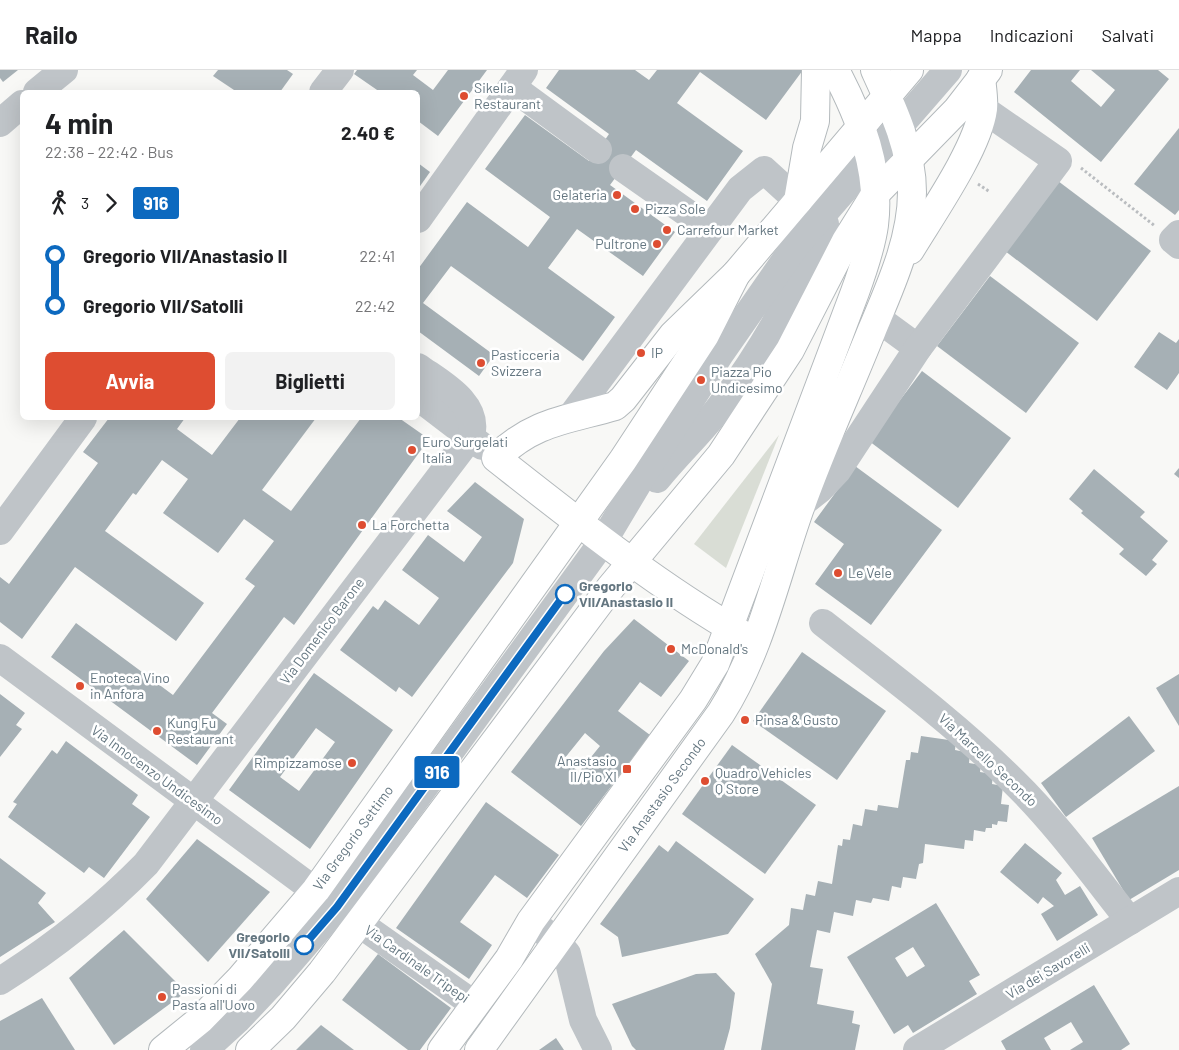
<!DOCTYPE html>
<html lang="it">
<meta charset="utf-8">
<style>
:root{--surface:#fff;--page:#f2f2f2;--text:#202124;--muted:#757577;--line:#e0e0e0;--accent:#de4d31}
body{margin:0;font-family:Barlow,sans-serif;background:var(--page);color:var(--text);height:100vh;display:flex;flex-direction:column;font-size:19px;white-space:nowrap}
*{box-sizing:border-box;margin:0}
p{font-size:16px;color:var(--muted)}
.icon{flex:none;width:28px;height:28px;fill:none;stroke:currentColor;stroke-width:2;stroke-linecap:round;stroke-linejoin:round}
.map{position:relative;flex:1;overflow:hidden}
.side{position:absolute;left:20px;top:20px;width:400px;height:330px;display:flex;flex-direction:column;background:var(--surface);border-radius:8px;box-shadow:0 5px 20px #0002}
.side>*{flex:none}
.badge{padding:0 10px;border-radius:4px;font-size:18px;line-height:32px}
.map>.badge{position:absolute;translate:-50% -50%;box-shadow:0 0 0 2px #fff}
.legs{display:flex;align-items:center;gap:8px;height:55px;padding:0 25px;font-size:16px}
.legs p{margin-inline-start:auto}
.summary{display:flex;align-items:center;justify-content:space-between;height:85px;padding:0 25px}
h1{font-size:28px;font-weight:700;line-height:38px}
.primary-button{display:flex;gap:10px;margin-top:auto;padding:10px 25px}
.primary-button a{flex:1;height:58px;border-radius:8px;background:var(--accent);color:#fff;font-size:20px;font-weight:700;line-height:58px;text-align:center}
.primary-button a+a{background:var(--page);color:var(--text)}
ul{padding:0 25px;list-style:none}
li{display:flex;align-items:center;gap:18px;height:50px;font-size:19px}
li i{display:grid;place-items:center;width:8px;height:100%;margin:0 6px;background:currentColor}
li i::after{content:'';width:12px;height:12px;margin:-6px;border:4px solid;border-radius:50%;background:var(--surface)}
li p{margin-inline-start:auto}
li:first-child i{background:linear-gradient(#0000 50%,currentColor 0)}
li:last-child i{background:linear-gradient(currentColor 50%,#0000 0)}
header{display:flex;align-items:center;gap:30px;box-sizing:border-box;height:70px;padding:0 25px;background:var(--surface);border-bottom:1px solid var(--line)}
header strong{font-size:24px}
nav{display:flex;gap:28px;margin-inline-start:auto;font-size:18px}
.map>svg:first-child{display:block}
</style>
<header>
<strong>Railo</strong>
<nav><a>Mappa</a><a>Indicazioni</a><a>Salvati</a></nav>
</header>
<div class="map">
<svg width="1179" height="980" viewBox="0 0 1179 980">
<rect width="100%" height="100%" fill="#f8f8f6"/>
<path fill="#d9ddd5" d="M779,365L726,498L694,474Z"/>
<g fill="#a6b0b5" fill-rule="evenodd">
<path d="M0,0H18L3,12L0,8Z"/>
<path d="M218,0H287L293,4L280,22H237L213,6Z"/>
<path d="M357,0H417L413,5L433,20L448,0H487L438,66L418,51V22H380L354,4Z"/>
<path d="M559,0H635L649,10L657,0H803L766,50L700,2L677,33L743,81L707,131L636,80L610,115L675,162L643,206L577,159L548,198L615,247L583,291L451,196L423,233L494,285L479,306L418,261V199L467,132L528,177L550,147L485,99L525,45L589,91L598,80L609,64L546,18Z"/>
<path d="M1031,0H1080L1071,11L1101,37L1115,20L1091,0H1158L1169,9L1101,92L1014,22Z"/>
<path d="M1179,58V140L1175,145L1134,114Z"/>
<path d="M418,93L430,102L418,119Z"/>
<path d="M1058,111L1151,181L1097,251L1005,181Z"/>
<path d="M990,206L1079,273L1026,343L937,276Z"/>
<path d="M1159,262L1176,273L1179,269V303L1167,320L1134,297Z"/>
<path d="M922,301L1011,368L958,438L869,371Z"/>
<path d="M109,348H185L177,359L212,385L240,348H316L262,420L291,441L361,348H399L429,369L294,555L284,547L212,643L227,654L197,695L51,587L76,553L173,625L255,516L245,509L274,471L244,449L218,483L163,443L188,409L162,390L136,425L133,423L105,461L204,533L176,571L75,497L22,569L0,552V507L9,514L98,393L83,382Z"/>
<path d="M855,396L942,460L871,555L815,514L844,474L814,452Z"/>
<path d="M1179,398V408L1174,404Z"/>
<path d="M1094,399L1145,442L1140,447L1168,471L1152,490L1157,494L1146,506L1119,484L1124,479L1081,443L1083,441L1069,429Z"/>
<path d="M475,412L524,449L513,493L412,627L399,617L396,622L340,580L373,536L378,540L385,530L419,555L439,528L402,500L428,465L464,492L482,467L447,441Z"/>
<path d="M634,549L689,591L661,627L640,612L618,641L650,665L581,756L511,702L604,581ZM585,663L600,676L579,702L564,689Z"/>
<path d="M802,582L886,641L837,710L753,651Z"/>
<path d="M314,603L393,660L310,779L229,720ZM316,658L335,672L299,721L280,707Z"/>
<path d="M1179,604V656L1156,618Z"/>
<path d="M0,624L25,643L16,655L22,659L0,687Z"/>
<path d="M1129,646L1155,681L1066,747L1041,713Z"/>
<path d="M921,666L956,671L955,680L970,683L969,693L981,695L980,702L993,704L992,714L1003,716L1001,734L1009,735L1007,752L998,751L997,755L992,754V758H986L985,762L974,760L973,771L965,770L964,779L925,774L923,793L919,794L916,809L903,807L901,818L892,816L889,831L873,828L871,833L856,830L853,846L834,842L830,863L817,860L810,897L823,899L817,934L854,941L852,953L860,955L855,980H761L772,914L755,884L789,855L791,838L803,840L806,824L815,826L818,811L832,814L838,775L842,776L843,769L850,770L853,754L862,756L865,739L877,741L878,735L898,738L906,690H910L911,682L918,683Z"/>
<path d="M66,671L138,725L132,734L150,747L104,808L89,797L84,803L8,747L17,734L13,732L52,680L57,684Z"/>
<path d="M732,675L816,735L765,804L682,744Z"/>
<path d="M1179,716V800L1129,830L1092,768Z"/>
<path d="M486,732L559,785L527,828L495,805L460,852L492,875L469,909L396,858Z"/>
<path d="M197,769L270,822L208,892L146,829Z"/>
<path d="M676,771L754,829L728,864L622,887L618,867L600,854L659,775L668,782Z"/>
<path d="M1025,773L1062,803L1056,810L1065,825L1080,816L1098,845L1057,871L1041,844L1054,836L1043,827L1038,834L1000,802Z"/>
<path d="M0,788L46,823L38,833L55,852L0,887Z"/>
<path d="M936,833L980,905L969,911L977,924L913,963L908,955L894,964L847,887ZM913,877L925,896L907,907L895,888Z"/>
<path d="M124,860L186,922L114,975L69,908Z"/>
<path d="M378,884L451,938L420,980H408L342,930Z"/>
<path d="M716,903L735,923L730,958L724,980H636L632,976L612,934L696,904Z"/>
<path d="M1094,915L1130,974L1121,980H1070L1083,972L1071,952L1044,968L1051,980H1006L1001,971Z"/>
<path d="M42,928L75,980H0V951Z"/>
<path d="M321,955L354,980H296Z"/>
<path d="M556,968L564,980H539Z"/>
</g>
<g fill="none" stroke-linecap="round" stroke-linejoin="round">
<defs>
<g id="major">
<path d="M798,131L807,78L815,51L816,0"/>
<path d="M910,180C931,145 978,78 983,39C984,29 982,18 981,8"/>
<path d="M743,565C656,515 575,450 496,388C534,351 567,350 615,336L623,329L673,265L736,204L909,0"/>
<path d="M163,980L200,950L240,909L316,820L623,390L705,265L736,204"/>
<path d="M250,980L283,948L322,902L611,517L721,385L790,280L846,171L876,123L957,40L988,0"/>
<path d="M442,980L509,889L531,851L693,630L715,594L855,222C863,200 871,177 874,155C881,100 860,47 835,0"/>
<path d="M479,980L721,643C761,580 776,504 801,435C822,376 849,318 872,260C890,217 912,170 912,122C912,79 893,39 875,0"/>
</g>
</defs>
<use href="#major" stroke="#b3b9bc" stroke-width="30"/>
<g stroke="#babdc0" stroke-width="3" stroke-dasharray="2.5 2.5" stroke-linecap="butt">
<path d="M1081,98L1155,156"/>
<path d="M978,114L990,122"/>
</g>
<g stroke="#bfc4c8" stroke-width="28">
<path d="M512,17L598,80"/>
<path d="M37,22L64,0"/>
<path d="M323,22L340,0"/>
<path d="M0,53L22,34"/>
<path d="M623,98L710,159"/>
<path d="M418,149L524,0"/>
<path d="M1179,164L1173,170L1179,175"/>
<path d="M877,248L918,278"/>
<path d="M418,327L482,376"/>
<path d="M570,348L740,119L764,100L798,131"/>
<path d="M657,409C677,384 701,362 720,337C763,280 797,219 825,154"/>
<path d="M801,434L820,419L837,401L918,278L1058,91L983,39"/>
<path d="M0,461L83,348"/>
<path d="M823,553C888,604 955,653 1013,711C1056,753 1092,803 1130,851"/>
<path d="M0,588L360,854L475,935"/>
<path d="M531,851L557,872L567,884L583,950L598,980"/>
<path d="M0,911C54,877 101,840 146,794L471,366C480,333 440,313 418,297"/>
<path d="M204,980L237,950L269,916L337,837L604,470L644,403L720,284L796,175L948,0"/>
<path d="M917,980L1179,821"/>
</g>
<use href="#major" stroke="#fff" stroke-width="28"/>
</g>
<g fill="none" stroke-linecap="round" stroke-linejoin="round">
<defs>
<path id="line-1" d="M304,875L337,837L565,524"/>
</defs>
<use href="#line-1" stroke="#fff" stroke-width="11"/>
<use href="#line-1" stroke="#0c69bf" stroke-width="8"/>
</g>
<g fill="#de4d31" stroke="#fff" stroke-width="2">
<circle cx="464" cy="26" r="5"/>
<circle cx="617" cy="125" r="5"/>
<circle cx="635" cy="139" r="5"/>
<circle cx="667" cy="160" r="5"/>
<circle cx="657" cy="174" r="5"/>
<circle cx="641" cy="283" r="5"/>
<circle cx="481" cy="293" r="5"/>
<circle cx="701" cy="310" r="5"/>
<circle cx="412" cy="380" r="5"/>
<circle cx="362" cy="455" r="5"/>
<circle cx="838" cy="503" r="5"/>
<circle cx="671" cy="579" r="5"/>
<circle cx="80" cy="616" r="5"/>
<circle cx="745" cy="650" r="5"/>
<circle cx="157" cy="661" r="5"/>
<circle cx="352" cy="693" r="5"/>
<rect x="622" y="694" width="10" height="10" rx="2.5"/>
<circle cx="705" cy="711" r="5"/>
<circle cx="162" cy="927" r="5"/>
</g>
<g fill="#fff" stroke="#0c69bf" stroke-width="2.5">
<circle cx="565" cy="524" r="9"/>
<circle cx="304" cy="875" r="9"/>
</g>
<g text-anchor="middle" stroke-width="5" stroke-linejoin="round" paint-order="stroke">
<g font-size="14" fill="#647680" stroke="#fff" text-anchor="start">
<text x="474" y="23">Sikelia<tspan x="474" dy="16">Restaurant</tspan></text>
<text x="607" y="130" text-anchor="end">Gelateria</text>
<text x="645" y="144">Pizza Sole</text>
<text x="677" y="165">Carrefour Market</text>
<text x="647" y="179" text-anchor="end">Pultrone</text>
<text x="651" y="288">IP</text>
<text x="491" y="290">Pasticceria<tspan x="491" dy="16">Svizzera</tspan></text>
<text x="711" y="307">Piazza Pio<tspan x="711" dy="16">Undicesimo</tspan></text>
<text x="422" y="377">Euro Surgelati<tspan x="422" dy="16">Italia</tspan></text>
<text x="372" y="460">La Forchetta</text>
<text x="848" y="508">Le Vele</text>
<text x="681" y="584">McDonald's</text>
<text x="90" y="613">Enoteca Vino<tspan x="90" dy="16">in Anfora</tspan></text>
<text x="755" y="655">Pinsa &amp; Gusto</text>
<text x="167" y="658">Kung Fu<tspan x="167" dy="16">Restaurant</tspan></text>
<text x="617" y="696" text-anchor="end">Anastasio<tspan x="617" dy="16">II/Pio XI</tspan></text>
<text x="342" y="698" text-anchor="end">Rimpizzamose</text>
<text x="715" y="708">Quadro Vehicles<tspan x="715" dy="16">Q Store</tspan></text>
<text x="172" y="924">Passioni di<tspan x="172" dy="16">Pasta all'Uovo</tspan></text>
</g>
<g font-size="14" font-weight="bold" fill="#647680" stroke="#fff" text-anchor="start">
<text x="579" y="521">Gregorio<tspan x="579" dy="16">VII/Anastasio II</tspan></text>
<text x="290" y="872" text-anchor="end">Gregorio<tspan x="290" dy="16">VII/Satolli</tspan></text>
</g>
<g font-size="14" fill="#647680" stroke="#fff">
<text transform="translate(322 561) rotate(-53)" y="5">Via Domenico Barone</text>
<text transform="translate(988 690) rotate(43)" y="5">Via Marcello Secondo</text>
<text transform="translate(157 705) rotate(36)" y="5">Via Innocenzo Undicesimo</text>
<text transform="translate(662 725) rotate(-54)" y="5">Via Anastasio Secondo</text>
<text transform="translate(353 768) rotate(-54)" y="5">Via Gregorio Settimo</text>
<text transform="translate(417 894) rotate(35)" y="5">Via Cardinale Tripepi</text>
<text transform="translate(1048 901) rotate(-31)" y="5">Via dei Savorelli</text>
</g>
</g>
</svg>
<b class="badge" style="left:437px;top:702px;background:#0c69bf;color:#fff">916</b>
<section class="side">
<div class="summary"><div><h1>4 min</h1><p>22:38 – 22:42 · Bus</p></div><b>2.40 €</b></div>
<div class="legs"><svg class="icon" aria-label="walk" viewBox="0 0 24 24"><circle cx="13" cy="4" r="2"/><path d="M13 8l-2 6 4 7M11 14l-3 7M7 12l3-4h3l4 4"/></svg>3<svg class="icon" aria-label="forward" viewBox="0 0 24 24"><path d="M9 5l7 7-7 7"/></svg><b class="badge" style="background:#0c69bf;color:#fff">916</b></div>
<ul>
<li><i style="color:#0c69bf"></i><b>Gregorio VII/Anastasio II</b><p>22:41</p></li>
<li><i style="color:#0c69bf"></i><b>Gregorio VII/Satolli</b><p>22:42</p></li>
</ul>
<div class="primary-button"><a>Avvia</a><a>Biglietti</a></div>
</section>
</div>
